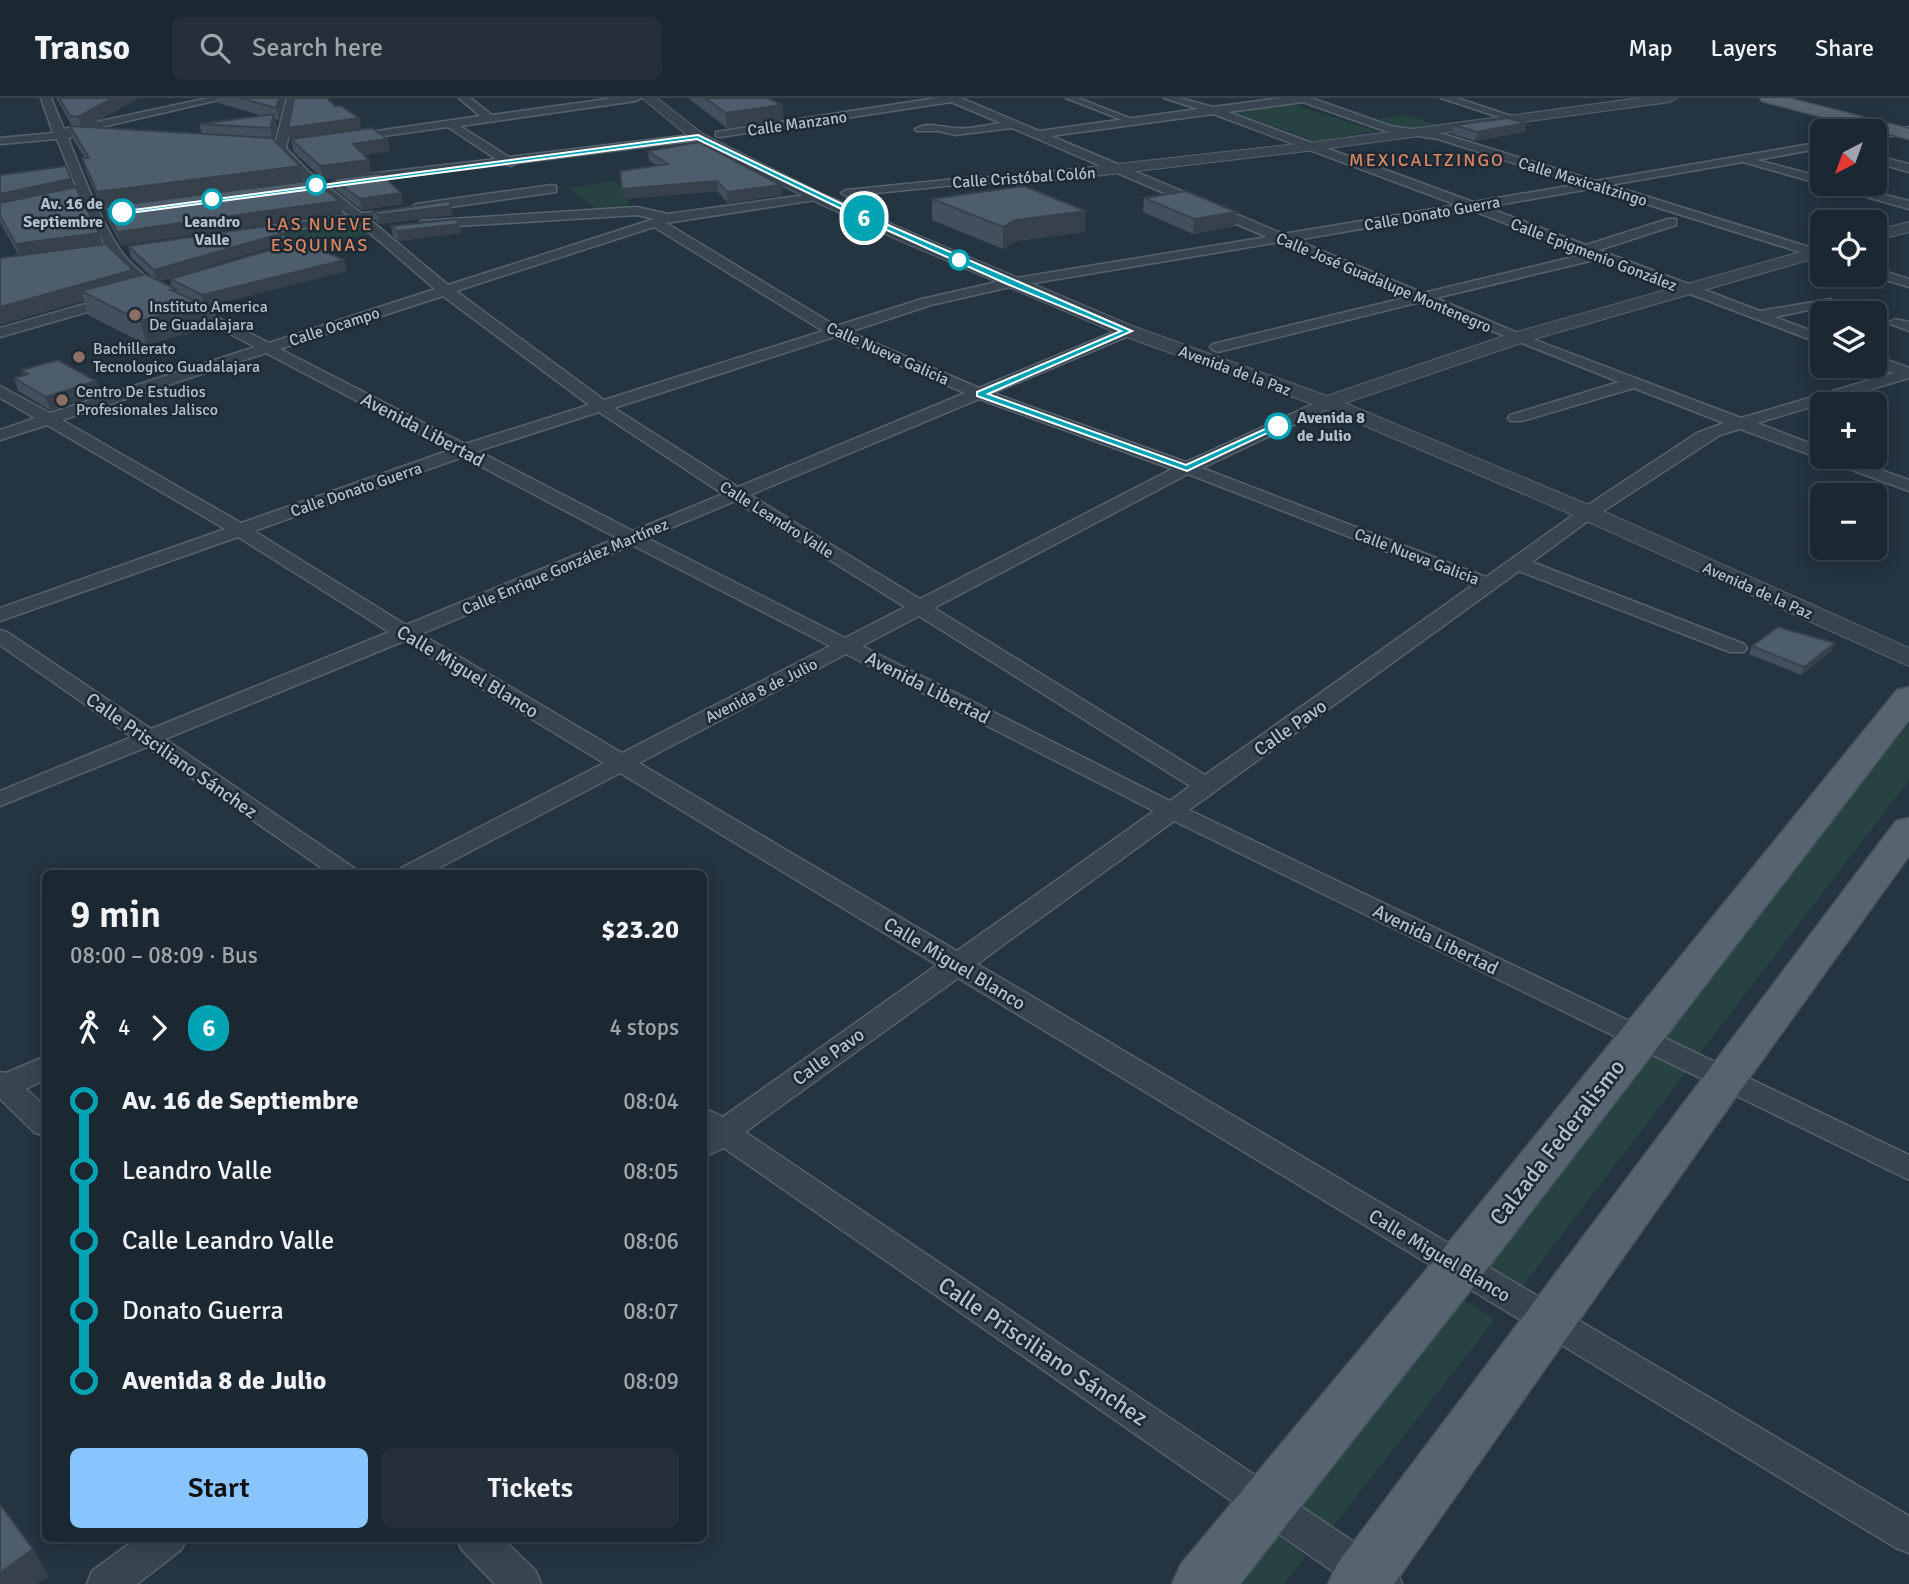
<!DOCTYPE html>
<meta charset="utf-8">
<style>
:root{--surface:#1b2731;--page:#242f39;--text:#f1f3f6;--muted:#a0a5ab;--line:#39444d;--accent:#88c4fd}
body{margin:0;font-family:Signika,sans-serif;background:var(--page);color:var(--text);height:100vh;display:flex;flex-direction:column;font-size:26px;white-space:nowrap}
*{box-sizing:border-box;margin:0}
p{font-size:23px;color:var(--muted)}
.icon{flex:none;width:38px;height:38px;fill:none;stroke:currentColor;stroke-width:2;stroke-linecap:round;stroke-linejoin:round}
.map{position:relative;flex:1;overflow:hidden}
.side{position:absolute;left:42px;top:772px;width:665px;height:672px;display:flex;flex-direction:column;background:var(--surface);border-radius:10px;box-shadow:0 4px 18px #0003,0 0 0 2px var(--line)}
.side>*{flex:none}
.badge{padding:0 14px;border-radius:23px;font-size:24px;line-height:46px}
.needle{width:46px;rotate:221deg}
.tools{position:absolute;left:1810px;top:21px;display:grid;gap:14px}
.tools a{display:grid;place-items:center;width:77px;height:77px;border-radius:10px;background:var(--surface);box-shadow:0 4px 18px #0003,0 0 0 2px var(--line);font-size:35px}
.map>.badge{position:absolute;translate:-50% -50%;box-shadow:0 0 0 4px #fff}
.legs{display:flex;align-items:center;gap:10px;height:77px;padding:0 28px;font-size:23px}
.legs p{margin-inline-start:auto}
.summary{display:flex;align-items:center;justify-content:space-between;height:119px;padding:0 28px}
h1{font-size:38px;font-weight:600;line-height:52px}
.cta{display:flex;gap:14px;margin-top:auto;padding:14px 28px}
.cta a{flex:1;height:80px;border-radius:10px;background:var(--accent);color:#111;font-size:28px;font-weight:600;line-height:80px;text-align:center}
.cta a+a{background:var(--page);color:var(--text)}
ul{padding:0 28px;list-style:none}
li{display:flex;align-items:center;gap:24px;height:70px;font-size:26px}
li i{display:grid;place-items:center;width:10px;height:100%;margin:0 9px;background:currentColor}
li i::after{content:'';width:18px;height:18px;margin:-9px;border:5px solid;border-radius:50%;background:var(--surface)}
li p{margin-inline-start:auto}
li:first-child i{background:linear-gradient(#0000 50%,currentColor 0)}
li:last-child i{background:linear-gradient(currentColor 50%,#0000 0)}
header{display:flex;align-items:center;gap:42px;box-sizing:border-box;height:98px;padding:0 35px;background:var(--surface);border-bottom:2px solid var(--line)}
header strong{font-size:33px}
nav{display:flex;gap:38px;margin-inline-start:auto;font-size:24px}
.search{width:490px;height:63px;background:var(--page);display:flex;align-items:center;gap:18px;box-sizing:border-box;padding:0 24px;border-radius:10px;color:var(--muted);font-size:26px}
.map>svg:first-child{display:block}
</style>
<header>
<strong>Transo</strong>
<div class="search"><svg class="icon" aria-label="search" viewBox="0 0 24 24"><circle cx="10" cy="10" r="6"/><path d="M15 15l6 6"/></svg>Search here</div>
<nav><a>Map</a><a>Layers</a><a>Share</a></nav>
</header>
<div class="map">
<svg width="1909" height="1486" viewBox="0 0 1909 1486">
<rect width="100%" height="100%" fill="#243441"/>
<g fill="#264241">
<path d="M1288,5L1377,33L1316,43L1231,13Z"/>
<path d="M1407,17L1437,27L1408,32L1378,21Z"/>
<path d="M614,83L627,93L628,113L601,114L567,90Z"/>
<path d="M355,122L371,136L302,150L275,133Z"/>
<path d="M1909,626V682L1698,958L1657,938Z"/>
<path d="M1646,954L1687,973L1515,1198L1471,1172Z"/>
<path d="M1453,1196L1495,1221L1331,1431L1287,1400Z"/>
<path d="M1263,1427L1306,1458L1284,1486H1216Z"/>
</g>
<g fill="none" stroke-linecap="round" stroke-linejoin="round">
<defs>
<g id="pedestrian">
<path d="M1066,0H1078L1137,23L1130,25Z"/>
<path d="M976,79H1019L1024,82L1019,85H976L846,98L841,95L846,92Z"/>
</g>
<g id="minor">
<path d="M41,0H51L64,31L208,0H227L80,34V38L68,40C83,77 98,118 120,152C147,192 226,222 269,245L435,191L356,123L238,139V133L243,132L348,117L300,78L274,50L287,0H297L286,50L308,73L361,115L374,114V120L369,121L448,187L654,121L637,117L426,130L420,126L421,123L637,109L668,116L819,95L821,98L815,102L666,125L836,228L922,201L1010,181L1267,139L1012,30L955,37L938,33H916L915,31C927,23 940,29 954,30C969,32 986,27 1001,25L951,4L720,39L716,38V34L936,0H961L1039,33L1198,11L1164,0H1180L1213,9L1281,0H1311L1391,28L1443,36L1596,83L1822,44V50L1757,62L1822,79V86H1844L1909,103V111L1743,64L1610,87L1822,153V161L1595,90L1486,109L1586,147L1668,121H1676V127L1599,152L1760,213L1831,201V207L1775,219L1822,237V246L1598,161L1436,200L1522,237L1741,320L1894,275L1874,267V257L1909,270V280L1757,325L1822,350V359H1845L1909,382V393L1740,331L1720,337L1588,423L1532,464L1744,546L1747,550L1744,554H1730L1519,473L1189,712L1909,1057V1082L1174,723L977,866L1909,1418V1455L1896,1450L958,880L745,1034L1397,1473L1402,1486H1351L724,1050L704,1059V1010L723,1019L937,867L620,675L429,775H398L401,770L604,665L404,543L165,641L354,770L357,775H329L147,649L0,708V693L132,639L0,547V532L7,534L151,631L389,534L238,439L0,523V510L225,431L47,327L0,342V332L35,320L0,300V288L50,315L255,249L147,193L110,158L75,86L57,41L0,46V40L53,35ZM1303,4L1385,33L1438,41L1580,86L1473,104L1228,14ZM1213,16L1457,107L1283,136L1051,38ZM1471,112L1585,156L1423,195L1296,142ZM654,129L823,233L604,302L456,193ZM1280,144L1408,199L1213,246L1210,249L1213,252L1218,254L1420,204L1619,284L1510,317L1508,320L1510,323H1522L1634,290L1724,325L1697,335L1576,415L1486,479L1202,370L1334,308L1336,305L1334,302H1322L1186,364L993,295L1133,236L1135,233L1133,230H1123L979,290L849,234L931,207L1010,189ZM443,198L589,307L465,346L280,251ZM834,239L965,295L738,389L614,310ZM266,255L450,352L241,425L62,322ZM979,301L1172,371L920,501L750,397ZM599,314L723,396L633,433L478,353ZM463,359L617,440L406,527L254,433ZM1188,376L1473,487L1205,677L934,510ZM735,403L905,509L845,540L647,440ZM632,447L830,548L622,655L421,536ZM919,518L1190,688L1170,703L862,548ZM846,556L1154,713L957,853L639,665Z"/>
<path d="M459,0H470L492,17L614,0H641L636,3L460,28L509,59L698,36L704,39L698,42L517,65L511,68L505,66L347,85V79L351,78L496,61L448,29L349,43L343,40L349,37L480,18Z"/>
<path d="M1441,0H1457L1520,21L1511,23Z"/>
<path d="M1909,29V35L1874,41V35Z"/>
<path d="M1874,57L1909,66V74L1874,64Z"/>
<path d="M552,87L556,88V94L416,114L410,110L416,106Z"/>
<path d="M1874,170L1909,181V189L1869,177H1874Z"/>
<path d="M117,197L124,201L122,204L0,239V230Z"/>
<path d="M1895,221L1909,224V233L1888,225Z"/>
<path d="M46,958V981L26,991L46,1009V1038L35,1035L0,1001V974L6,975Z"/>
<path d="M137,1440H187L181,1452L137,1486H87L92,1473Z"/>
<path d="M456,1440H502L536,1473L541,1486H495L462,1452Z"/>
</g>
<g id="tertiary">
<path d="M642,0H657L703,36L821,95L915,136L1135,229L1327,298L1510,236L1822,148V158L1524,244L1345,305L1596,410L1909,550V568L1580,420L1321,309L1121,237L903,144L809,101L693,42Z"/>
<path d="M1640,0H1677L1670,4L1315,52L1019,87L1011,82L1019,77L1315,44Z"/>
<path d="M1909,124V134L1874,143V133Z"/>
</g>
<g id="primary">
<path d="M1760,0H1787L1909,31V41L1762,3Z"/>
<path d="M1909,589V622L1477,1184L1240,1486H1172L1181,1466L1441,1154L1897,592Z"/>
<path d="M1909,720V758L1740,993L1394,1486H1328L1337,1466L1896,723Z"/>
</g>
</defs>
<use href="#pedestrian" stroke="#56636e" stroke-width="3"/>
<use href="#minor" stroke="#56636e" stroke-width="3"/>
<use href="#tertiary" stroke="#56636e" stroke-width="2"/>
<use href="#primary" stroke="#45515c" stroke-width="3"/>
<use href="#pedestrian" fill="#384550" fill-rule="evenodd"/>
<use href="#minor" fill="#384550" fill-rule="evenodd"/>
<use href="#tertiary" fill="#384550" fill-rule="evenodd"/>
<use href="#primary" fill="#566470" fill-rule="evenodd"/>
</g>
<g fill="#42505d" fill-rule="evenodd">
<path d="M56,0H139L86,29L202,36L199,26L263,18L218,5L216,0H285L279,22L275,21L277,29L273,42L300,68L303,84L339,103L342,115L121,147L108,122L104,110H102L87,76L82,60H85L74,43L70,28H72Z"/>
<path d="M294,0L335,8L359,20L361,32L387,41L390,53L364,57L369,62L371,75L323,81L294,54L291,43H290Z"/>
<path d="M688,0H768L782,7L783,21L727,30Z"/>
<path d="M1526,25L1525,34L1475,43L1452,36L1454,27Z"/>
<path d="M648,53L781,87L782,97L728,105L717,93L624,101L620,73L656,67L649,63Z"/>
<path d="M0,77L74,89L102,147L133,172L135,179L153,180L131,159L128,148L273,127L274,132L285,137L287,146L347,173L205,209L202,208L208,230L147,247L88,217L84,203L19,158L0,124ZM278,147H286L170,181L172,189L159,183Z"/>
<path d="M333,81L401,95L403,106L362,112L336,92Z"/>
<path d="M1144,100L1235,128L1193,136L1143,114Z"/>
<path d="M932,101L1085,134L1016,143L1003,151L932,122Z"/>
<path d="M374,114L453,117L380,126L376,123Z"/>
<path d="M459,126L461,135L399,143L393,138L391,128Z"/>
<path d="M21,272L96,283L101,296L50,312L18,293L14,280L23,277Z"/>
<path d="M1835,545L1832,553L1801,577L1749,556L1752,548Z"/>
</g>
<g fill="#36414c">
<path d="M113,0H139L82,31L78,19Z"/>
<path d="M279,0H285L279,22L276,10Z"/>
<path d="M782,7L783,21L727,30L726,15Z"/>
<path d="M274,16L277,29L273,43L270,30Z"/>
<path d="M359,20L361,33L291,41L290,43L288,30Z"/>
<path d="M1526,25L1525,34L1475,43L1477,34Z"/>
<path d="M387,41L390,53L355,59L353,46Z"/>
<path d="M369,62L371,75L323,81L320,68Z"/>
<path d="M300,68L303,84L102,110L97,94Z"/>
<path d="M71,81L74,91L0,107V96Z"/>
<path d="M717,83V93L624,101L622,91Z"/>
<path d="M781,87L782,97L728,105L727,94Z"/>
<path d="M401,95L403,106L362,112L360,101Z"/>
<path d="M339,103L342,115L121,147L117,134Z"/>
<path d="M451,108L453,117L380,126L378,117Z"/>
<path d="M1086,113L1085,134L1016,143L1003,151V129L1016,122Z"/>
<path d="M1237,114L1235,128L1193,136L1194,121Z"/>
<path d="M459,126L461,135L399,143L397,133Z"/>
<path d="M273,127L278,147L157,183L154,172Z"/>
<path d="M99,135L103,150L21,161L16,146Z"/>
<path d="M344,162L347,173L205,209L202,197Z"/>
<path d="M133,172L138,188L81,193L84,203L0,227V209Z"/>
<path d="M176,191L182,212L202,206L208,230L147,247L140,223L171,192Z"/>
<path d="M96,283L101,296L50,312L46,299Z"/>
<path d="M1835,545L1832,553L1801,577L1804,569Z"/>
<path d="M33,1451L49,1478L37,1486H0V1475Z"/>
</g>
<g fill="#4d5d6c" stroke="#36414c" stroke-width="2">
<path d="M59,0H113L78,19L70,18Z"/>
<path d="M240,0H279L276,10Z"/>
<path d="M294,0H327L335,8H341L359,20L288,30Z"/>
<path d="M705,0H768L782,7L726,15Z"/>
<path d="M274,16L270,30L199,26Z"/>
<path d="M1508,20L1526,25L1477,34L1454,27Z"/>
<path d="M70,28L272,40L300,68L97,94L82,60H89Z"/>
<path d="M372,30L387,41L353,46L369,62L320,68L291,41Z"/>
<path d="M699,44L781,87L727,94L717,83L622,91L620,73L668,66L648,53Z"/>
<path d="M66,68L71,81L0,96V77Z"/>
<path d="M380,75L401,95L360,101L333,81Z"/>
<path d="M314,82L339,103L117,134L104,109Z"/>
<path d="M1024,88L1086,113L1016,122L1003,129L932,101Z"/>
<path d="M76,89L99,135L16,146L0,118V105Z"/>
<path d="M1186,93L1237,114L1194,121L1144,100Z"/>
<path d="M449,103L451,108L378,117L374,114Z"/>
<path d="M457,121L459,126L397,133L391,128Z"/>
<path d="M273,127L267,129L285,137H276L154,172L128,148Z"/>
<path d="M289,138L344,162L202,197L170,181L287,147Z"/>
<path d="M106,146L133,172L0,209V160Z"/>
<path d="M145,176L176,191L171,192L202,206L140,223L81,193Z"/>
<path d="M58,262L96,283L46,299L14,280L28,276L21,272Z"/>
<path d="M1778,529L1835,545L1804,569L1752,548Z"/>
<path d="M0,1406L33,1451L0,1475Z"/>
</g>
<path fill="#00a3b4" stroke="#fff" stroke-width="2" d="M698,37L865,117L1132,233L988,296L1186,367L1274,327L1282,328L1187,373L977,298V294L1121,233L1007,186L860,120L697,41L122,116L118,114Z"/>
<g fill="#fff" stroke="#00a3b4" stroke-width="3.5">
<circle cx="316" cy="87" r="9"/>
<circle cx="212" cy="101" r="9"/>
<circle cx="122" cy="114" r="12"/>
<circle cx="959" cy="162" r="9"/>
<circle cx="1278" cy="328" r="12"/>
</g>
<g fill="#8d6e63" stroke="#1d2a35" stroke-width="2.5">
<circle cx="135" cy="217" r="7"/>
<circle cx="79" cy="259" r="7"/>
<circle cx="62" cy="302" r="7"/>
</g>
<g text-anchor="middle" stroke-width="5" stroke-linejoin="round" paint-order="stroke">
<g font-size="16" fill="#b5c0cb" stroke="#1d2a35">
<text transform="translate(797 25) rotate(-8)" y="6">Calle Manzano</text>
<text transform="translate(1024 79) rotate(-4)" y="6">Calle Cristóbal Colón</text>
<text transform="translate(1583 83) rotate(17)" y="6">Calle Mexicaltzingo</text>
<text transform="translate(1432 115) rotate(-10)" y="6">Calle Donato Guerra</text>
<text transform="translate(1594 156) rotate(21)" y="6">Calle Epigmenio González</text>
<text transform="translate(1384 184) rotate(23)" y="6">Calle José Guadalupe Montenegro</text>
<text transform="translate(334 228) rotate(-18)" y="6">Calle Ocampo</text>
<text transform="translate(888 255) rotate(24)" y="6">Calle Nueva Galicia</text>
<text transform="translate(1235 272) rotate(20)" y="6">Avenida de la Paz</text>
<text transform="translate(356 391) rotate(-19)" y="6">Calle Donato Guerra</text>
<text transform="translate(777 421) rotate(32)" y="6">Calle Leandro Valle</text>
<text transform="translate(1417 458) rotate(21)" y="6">Calle Nueva Galicia</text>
<text transform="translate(565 468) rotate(-23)" y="6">Calle Enrique González Martínez</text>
<text transform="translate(1758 492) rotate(24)" y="6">Avenida de la Paz</text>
<text transform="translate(761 592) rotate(-27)" y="6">Avenida 8 de Julio</text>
</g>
<g font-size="16" font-weight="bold" fill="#b5c0cb" stroke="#1d2a35" text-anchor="end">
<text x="103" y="111">Av. 16 de<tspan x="103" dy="18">Septiembre</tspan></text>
<text x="212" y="129" text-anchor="middle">Leandro<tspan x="212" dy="18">Valle</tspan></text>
<text x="1297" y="325" text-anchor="start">Avenida 8<tspan x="1297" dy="18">de Julio</tspan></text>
</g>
<g font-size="16" fill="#b5c0cb" stroke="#1d2a35" text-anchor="start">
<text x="149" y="214">Instituto America<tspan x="149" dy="18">De Guadalajara</tspan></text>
<text x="93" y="256">Bachillerato<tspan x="93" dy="18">Tecnologico Guadalajara</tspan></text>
<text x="76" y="299">Centro De Estudios<tspan x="76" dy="18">Profesionales Jalisco</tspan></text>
</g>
<g font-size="18" letter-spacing="2" fill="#da8660" stroke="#1d2a35">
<text x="1427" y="68">MEXICALTZINGO</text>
<text x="320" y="132">LAS NUEVE<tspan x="320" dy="21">ESQUINAS</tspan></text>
</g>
<g font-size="19" fill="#b5c0cb" stroke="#1d2a35">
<text transform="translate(423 331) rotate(28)" y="7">Avenida Libertad</text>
<text transform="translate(468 573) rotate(31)" y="7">Calle Miguel Blanco</text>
<text transform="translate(928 589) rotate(27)" y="7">Avenida Libertad</text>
<text transform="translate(1290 629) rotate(-35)" y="7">Calle Pavo</text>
<text transform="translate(172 657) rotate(35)" y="7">Calle Prisciliano Sánchez</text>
<text transform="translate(1436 841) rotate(26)" y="7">Avenida Libertad</text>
<text transform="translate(955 865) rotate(31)" y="7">Calle Miguel Blanco</text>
<text transform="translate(828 958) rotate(-36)" y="7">Calle Pavo</text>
<text transform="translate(1440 1157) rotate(31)" y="7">Calle Miguel Blanco</text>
</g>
<g font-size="23" fill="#b5c0cb" stroke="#1d2a35">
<text transform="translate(1557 1044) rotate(-52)" y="8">Calzada Federalismo</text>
<text transform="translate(1043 1253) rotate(34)" y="8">Calle Prisciliano Sánchez</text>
</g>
</g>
</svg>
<div class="tools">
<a><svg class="needle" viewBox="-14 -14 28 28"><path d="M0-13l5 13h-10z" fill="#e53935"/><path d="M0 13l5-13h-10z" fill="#a0a5ab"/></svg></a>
<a><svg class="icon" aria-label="locate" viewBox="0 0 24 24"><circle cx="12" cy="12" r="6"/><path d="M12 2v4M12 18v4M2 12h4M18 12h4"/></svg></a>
<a><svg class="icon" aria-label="layers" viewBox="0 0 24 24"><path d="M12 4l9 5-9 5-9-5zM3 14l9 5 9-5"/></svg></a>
<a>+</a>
<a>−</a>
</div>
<b class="badge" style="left:864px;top:120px;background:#00a3b4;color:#fff">6</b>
<section class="side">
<div class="summary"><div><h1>9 min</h1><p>08:00 – 08:09 · Bus</p></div><b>$23.20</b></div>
<div class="legs"><svg class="icon" aria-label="walk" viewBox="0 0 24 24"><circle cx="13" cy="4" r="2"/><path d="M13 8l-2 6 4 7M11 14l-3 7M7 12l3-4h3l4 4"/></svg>4<svg class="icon" aria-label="forward" viewBox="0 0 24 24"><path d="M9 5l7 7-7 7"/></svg><b class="badge" style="background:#00a3b4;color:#fff">6</b><p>4 stops</p></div>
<ul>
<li><i style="color:#00a3b4"></i><b>Av. 16 de Septiembre</b><p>08:04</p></li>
<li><i style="color:#00a3b4"></i><span>Leandro Valle</span><p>08:05</p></li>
<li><i style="color:#00a3b4"></i><span>Calle Leandro Valle</span><p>08:06</p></li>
<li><i style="color:#00a3b4"></i><span>Donato Guerra</span><p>08:07</p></li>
<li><i style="color:#00a3b4"></i><b>Avenida 8 de Julio</b><p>08:09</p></li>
</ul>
<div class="cta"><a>Start</a><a>Tickets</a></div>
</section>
</div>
